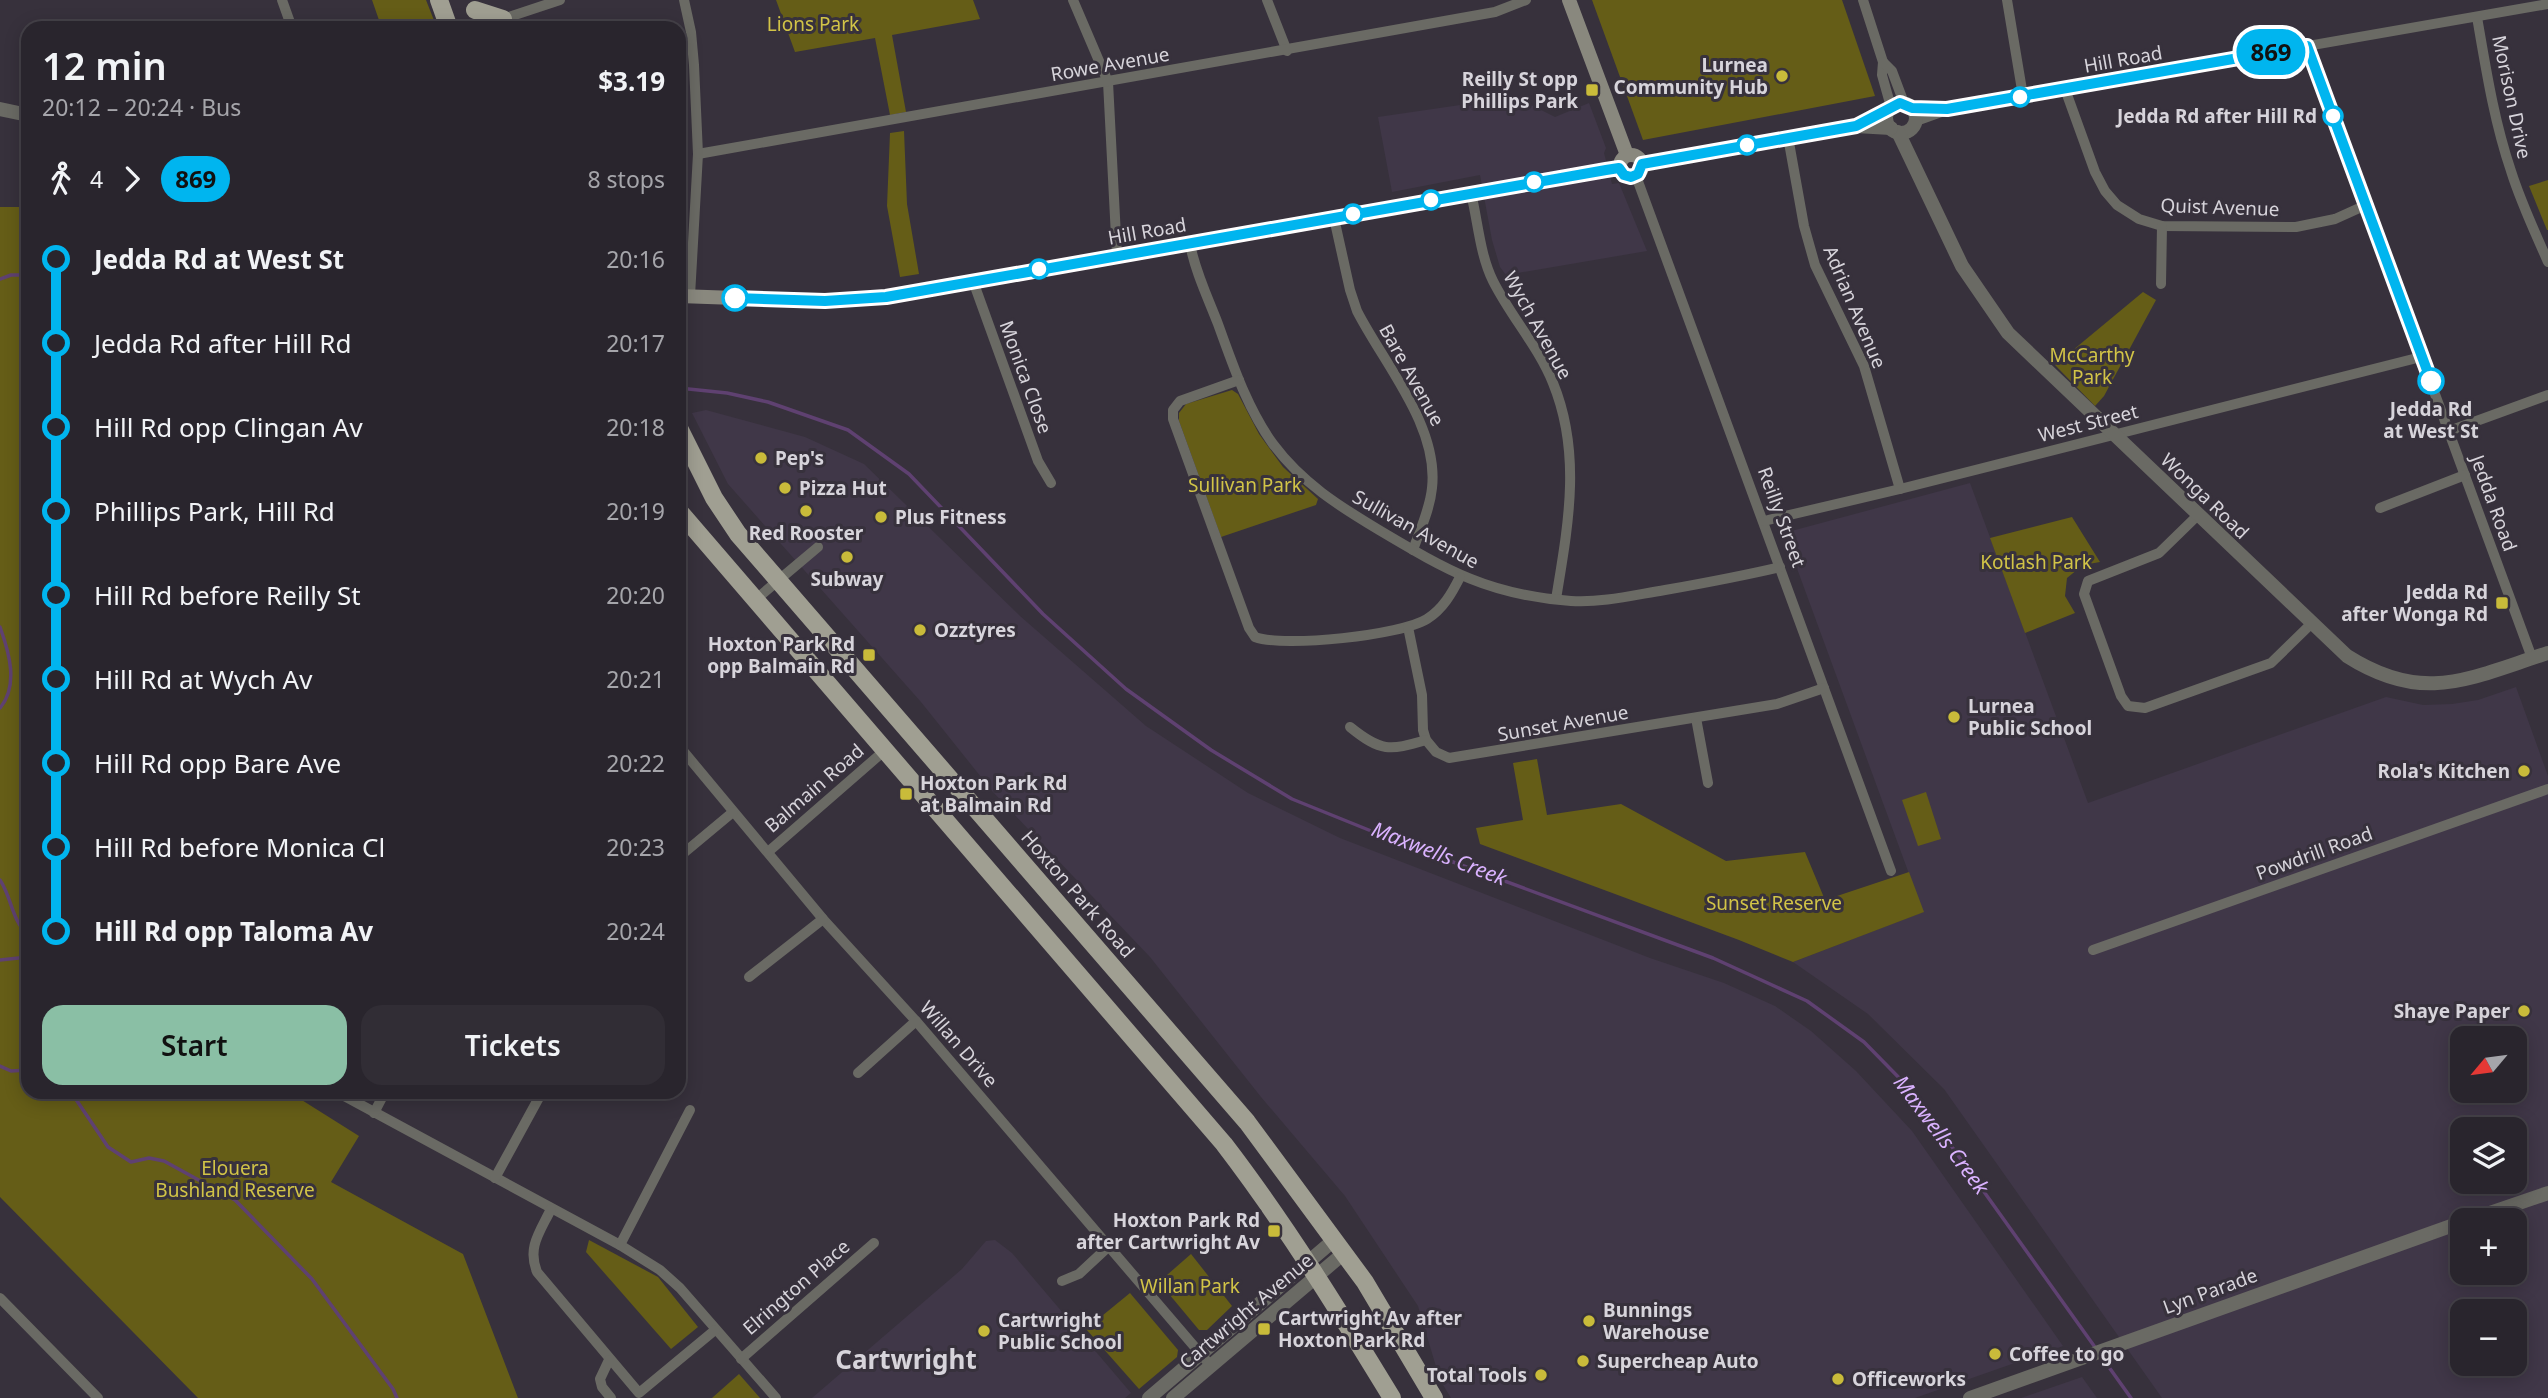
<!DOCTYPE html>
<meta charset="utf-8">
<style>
:root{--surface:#29252d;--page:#312d35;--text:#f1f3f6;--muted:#a5a5aa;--line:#454249;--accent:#8abfa5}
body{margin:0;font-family:"Noto Sans",sans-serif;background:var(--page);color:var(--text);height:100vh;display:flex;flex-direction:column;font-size:26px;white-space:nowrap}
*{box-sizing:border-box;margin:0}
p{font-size:23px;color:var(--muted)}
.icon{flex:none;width:38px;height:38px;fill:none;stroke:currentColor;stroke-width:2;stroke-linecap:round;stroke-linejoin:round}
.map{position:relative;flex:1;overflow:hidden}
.details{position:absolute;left:21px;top:21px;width:665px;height:1078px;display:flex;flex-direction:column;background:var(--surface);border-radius:21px;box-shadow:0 4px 18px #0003,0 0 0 2px var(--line)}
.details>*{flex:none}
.badge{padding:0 14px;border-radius:23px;font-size:24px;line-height:46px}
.needle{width:46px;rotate:241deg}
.buttons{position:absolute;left:2450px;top:1026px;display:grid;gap:14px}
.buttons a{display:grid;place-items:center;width:77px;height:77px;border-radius:14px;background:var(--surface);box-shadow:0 4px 18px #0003,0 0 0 2px var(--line);font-size:35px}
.map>.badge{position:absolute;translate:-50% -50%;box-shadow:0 0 0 4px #fff}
.legs{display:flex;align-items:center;gap:10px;height:77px;padding:0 21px;font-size:23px}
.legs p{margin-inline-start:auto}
.headline{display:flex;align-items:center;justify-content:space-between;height:119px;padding:0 21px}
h1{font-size:38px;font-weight:600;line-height:52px}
.action{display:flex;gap:14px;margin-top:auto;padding:14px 21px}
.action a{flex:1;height:80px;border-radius:21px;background:var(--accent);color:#111;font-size:28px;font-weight:600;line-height:80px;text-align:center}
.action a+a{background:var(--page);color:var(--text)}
ul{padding:0 21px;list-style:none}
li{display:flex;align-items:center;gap:24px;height:84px;font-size:26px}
li i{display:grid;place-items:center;width:10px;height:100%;margin:0 9px;background:currentColor}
li i::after{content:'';width:18px;height:18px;margin:-9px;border:5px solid;border-radius:50%;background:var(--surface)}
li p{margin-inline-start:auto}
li:first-child i{background:linear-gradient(#0000 50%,currentColor 0)}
li:last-child i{background:linear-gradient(currentColor 50%,#0000 0)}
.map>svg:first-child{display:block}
</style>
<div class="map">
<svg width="2548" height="1398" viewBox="0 0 2548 1398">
<rect width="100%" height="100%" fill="#37313c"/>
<g fill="#403748" fill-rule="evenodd">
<path d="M1515,97L1555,117L1589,103L1606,148L1604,153L1612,184L1619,183L1647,251L1506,275L1500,267L1492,240L1480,175L1392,192L1378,117Z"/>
<path d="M706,410L805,437L864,464L1020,616L1146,726L1248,793L1340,838L1650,958L1724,983L1775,1006L1811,1031L1856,1071L1912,1131L2063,1346L1915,1398H1451L1440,1380L1418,1306L1345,1196L1261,1097L1150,957L993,792L921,702L728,484L692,413Z"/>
<path d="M1970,483L2088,803L2386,697L2423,705L2452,704L2478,700L2516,687L2548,776V1398H2162L1944,1089L1868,1014L1793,962L1923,912L1784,533ZM2462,1038H2515V1090H2462ZM2462,1129H2515V1181H2462ZM2462,1220H2515V1272H2462ZM2462,1311H2515V1363H2462Z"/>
<path d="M995,1240L1012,1253L1131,1393L1125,1398H812L962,1269L986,1241Z"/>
<path d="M2082,1377L2097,1398H2021Z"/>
</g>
<g fill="#655d17">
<path d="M372,0H426L437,28H396L392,19L380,23Z"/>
<path d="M776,0H973L980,19L892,35L906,112L890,115L875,38L795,52Z"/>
<path d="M1592,0H1842L1875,96L1643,140Z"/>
<path d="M904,131L907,204L919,274L900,277L887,206L890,133Z"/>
<path d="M2548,180V230H2547L2529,186Z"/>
<path d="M0,207H28V1092H289L359,1136L331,1182L463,1254L518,1398H198L0,1197Z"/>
<path d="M2143,292L2156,300L2104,396L2095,406L2055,365Z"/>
<path d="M1232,390L1238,394L1259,434L1283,467L1318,499L1316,505L1221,537L1179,421V413L1186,404Z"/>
<path d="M2072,517L2100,562L2083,565L2067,578L2065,596L2075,613L2025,633L1990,538Z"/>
<path d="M1537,759L1547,815L1621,804L1726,861L1805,852L1825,900L1909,872L1924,912L1793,962L1739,940L1480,844L1476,828L1523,820L1513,763Z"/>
<path d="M1926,792L1941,839L1918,846L1902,800Z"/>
<path d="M589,1240L658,1277L698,1327L671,1349L586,1252Z"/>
<path d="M1191,1254L1232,1306L1207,1330H1199L1159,1282Z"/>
<path d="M1130,1293L1178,1350L1177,1357L1139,1389L1086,1329Z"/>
<path d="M739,1374L760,1398H712Z"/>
</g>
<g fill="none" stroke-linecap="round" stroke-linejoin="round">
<g stroke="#5f4171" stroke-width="3.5">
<path d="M0,279L11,275H28"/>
<path d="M679,388L727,393L768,402L848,430L909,474L1043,614L1126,689L1211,750L1292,799L1396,841L1713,958L1807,1001L1864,1042L1912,1091L2097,1350"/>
<path d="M0,627C9,652 19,685 0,708"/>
<path d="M0,880C12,898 11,919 28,935"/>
<path d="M0,960L28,957"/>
<path d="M0,1066L11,1071L28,1070"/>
<path d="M71,1092L108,1147L131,1162L149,1158L164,1161L235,1200L312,1279L393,1389L397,1398"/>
<path d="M2101,1356L2131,1398"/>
</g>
<g stroke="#6a6a64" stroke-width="10">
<path d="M282,0L292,28"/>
<path d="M684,0L691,32L694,65L698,154L690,296"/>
<path d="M1073,0L1108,82L1117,256"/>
<path d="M1267,0L1287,51"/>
<path d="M1863,0L1883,62L1882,75L1891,107"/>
<path d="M2007,0L2023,96"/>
<path d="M2477,17C2486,69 2494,121 2511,171C2521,203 2535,232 2548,262"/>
<path d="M503,19L560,0"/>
<path d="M2307,46L2532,658"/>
<path d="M1883,62L1892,71L1904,103"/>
<path d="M2065,89L2095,172L2105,191L2117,205L2139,219L2162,226L2296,227L2335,219L2366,205"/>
<path d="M1912,108L1947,109L2548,4"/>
<path d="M1916,121L1944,111"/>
<path d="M1788,137L1804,226L1815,265L1864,366L1900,489"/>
<path d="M698,154L1495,12L1526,0"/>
<path d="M1636,176L1891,871"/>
<path d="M1471,193C1478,222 1480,255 1493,281C1511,317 1538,346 1553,383C1582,454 1568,526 1556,599"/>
<path d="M1334,218L1350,290L1357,311C1384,364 1439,426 1432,488C1430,509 1420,530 1413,550"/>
<path d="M1190,244C1195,271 1208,298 1218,324C1233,365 1247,408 1273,444C1302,483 1339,506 1379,530C1448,571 1489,595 1571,601C1602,603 1634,595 1665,590C1704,583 1742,576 1780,567"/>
<path d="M973,281L1038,461L1051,483"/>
<path d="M2161,284L2162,226"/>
<path d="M1239,380L1180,401L1173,410V419L1249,628L1255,637C1284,648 1402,635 1427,619C1443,609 1452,593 1460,577"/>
<path d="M2449,431L2548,395"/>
<path d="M2380,508L2465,475"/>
<path d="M2198,515L2159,553L2088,581L2084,594L2121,696L2128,706L2145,708L2271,663L2311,624"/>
<path d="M1764,521L1900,489L2421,357"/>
<path d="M755,600L818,547"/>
<path d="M1408,627L1422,695L1423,730L1426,740L1436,752L1449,758L1777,704L1824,688"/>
<path d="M1696,718L1708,783"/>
<path d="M1350,727C1381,752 1389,751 1426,740"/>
<path d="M679,746L823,919L916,1021L1211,1366"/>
<path d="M768,852L884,751"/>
<path d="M679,857L733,812"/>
<path d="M2093,950L2548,789"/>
<path d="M749,977L823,919"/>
<path d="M858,1073L916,1021"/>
<path d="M337,1092L620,1245L660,1270L680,1288L776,1398"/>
<path d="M374,1113L385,1092"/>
<path d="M495,1178L542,1092"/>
<path d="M551,1209C540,1232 527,1247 537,1272L639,1393L715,1330"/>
<path d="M620,1245L690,1110"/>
<path d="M1062,1281L1079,1274L1108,1247"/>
<path d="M0,1298L98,1398"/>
<path d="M741,1359L874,1243"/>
<path d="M609,1360L600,1379L602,1387L611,1398"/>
</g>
<g stroke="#6a6a64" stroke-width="14">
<circle cx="1901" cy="118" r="15"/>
<path d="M0,109L28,115"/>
<path d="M1898,132L1962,266L2008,333L2347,656C2424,705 2469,678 2548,653"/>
<path d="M1642,164L1856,126L1891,128"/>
<path d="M2469,1220L2548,1193"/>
<path d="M1149,1398L1334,1240"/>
<path d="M1173,1398L1344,1253"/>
<path d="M1970,1398L2462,1222"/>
</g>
<g stroke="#89887e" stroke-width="14">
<path d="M1569,0L1627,155"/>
<circle cx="1631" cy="166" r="11"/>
<path d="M679,296L825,301L886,297L1619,168"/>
</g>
<g stroke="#a09f92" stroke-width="18">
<path d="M439,0L449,28"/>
<path d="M475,10L503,19"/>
<path d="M679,428L714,498L738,534L1247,1122L1365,1282L1434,1398"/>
<path d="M679,511L1224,1144C1286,1225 1339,1311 1392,1398"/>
</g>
</g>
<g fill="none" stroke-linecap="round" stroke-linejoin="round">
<defs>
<path id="line-1" d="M735,298L825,301L886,297L1606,170L1619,168L1624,175L1631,177L1638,174L1642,164L1856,126L1900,103L1912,108L1947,109L2307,46L2431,381"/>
</defs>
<use href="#line-1" stroke="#fff" stroke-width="16"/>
<use href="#line-1" stroke="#00b5ef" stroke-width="10"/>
</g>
<g fill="#c9bb3a" stroke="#37313c" stroke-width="2.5">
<circle cx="1782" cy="76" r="7"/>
<rect x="1585" y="83" width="14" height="14" rx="3.5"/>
<circle cx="761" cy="458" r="7"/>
<circle cx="785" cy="488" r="7"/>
<circle cx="806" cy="511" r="7"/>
<circle cx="881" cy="517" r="7"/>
<circle cx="847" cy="557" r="7"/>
<rect x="2495" y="596" width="14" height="14" rx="3.5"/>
<circle cx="920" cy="630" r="7"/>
<rect x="862" y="648" width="14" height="14" rx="3.5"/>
<circle cx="1954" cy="717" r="7"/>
<circle cx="2524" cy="771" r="7"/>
<rect x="899" y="787" width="14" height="14" rx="3.5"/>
<circle cx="2524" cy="1011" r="7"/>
<rect x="1267" y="1224" width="14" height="14" rx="3.5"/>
<circle cx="1589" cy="1321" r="7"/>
<rect x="1257" y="1322" width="14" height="14" rx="3.5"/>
<circle cx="984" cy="1331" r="7"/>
<circle cx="1995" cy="1354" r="7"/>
<circle cx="1583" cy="1361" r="7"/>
<circle cx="1541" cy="1375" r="7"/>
<circle cx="1838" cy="1379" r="7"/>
</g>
<g fill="#fff" stroke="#00b5ef" stroke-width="3.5">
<circle cx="2020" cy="97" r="9"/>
<circle cx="2333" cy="116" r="9"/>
<circle cx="1747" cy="145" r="9"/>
<circle cx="1534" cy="182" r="9"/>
<circle cx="1431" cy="200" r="9"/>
<circle cx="1353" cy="214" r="9"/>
<circle cx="1039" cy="269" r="9"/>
<circle cx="735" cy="298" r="12"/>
<circle cx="2431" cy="381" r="12"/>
</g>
<g text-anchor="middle" stroke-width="6" stroke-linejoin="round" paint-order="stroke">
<g font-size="19" fill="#d2c447" stroke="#37313c">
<text x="813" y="31">Lions Park</text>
<text x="2092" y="362">McCarthy<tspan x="2092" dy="22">Park</tspan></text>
<text x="1245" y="492">Sullivan Park</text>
<text x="2036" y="569">Kotlash Park</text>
<text x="1774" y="910">Sunset Reserve</text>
<text x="235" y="1175">Elouera<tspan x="235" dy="22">Bushland Reserve</tspan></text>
<text x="1190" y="1293">Willan Park</text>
</g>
<g font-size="19" fill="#d7d4db" stroke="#37313c">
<text transform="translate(2123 59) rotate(-10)" y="7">Hill Road</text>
<text transform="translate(1110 64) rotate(-10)" y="7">Rowe Avenue</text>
<text transform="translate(2512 97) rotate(78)" y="7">Morison Drive</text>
<text transform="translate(2220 207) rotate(2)" y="7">Quist Avenue</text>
<text transform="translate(1147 231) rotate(-10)" y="7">Hill Road</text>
<text transform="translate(1855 307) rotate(67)" y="7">Adrian Avenue</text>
<text transform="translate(1538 325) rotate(61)" y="7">Wych Avenue</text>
<text transform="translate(1412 375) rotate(61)" y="7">Bare Avenue</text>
<text transform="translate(1026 377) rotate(70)" y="7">Monica Close</text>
<text transform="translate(2088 423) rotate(-14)" y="7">West Street</text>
<text transform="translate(2205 496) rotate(44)" y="7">Wonga Road</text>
<text transform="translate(2494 503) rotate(70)" y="7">Jedda Road</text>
<text transform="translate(1782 517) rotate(70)" y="7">Reilly Street</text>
<text transform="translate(1416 529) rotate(29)" y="7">Sullivan Avenue</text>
<text transform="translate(1563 723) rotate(-10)" y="7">Sunset Avenue</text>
<text transform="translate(814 788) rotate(-41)" y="7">Balmain Road</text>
<text transform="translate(2314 853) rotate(-20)" y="7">Powdrill Road</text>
<text transform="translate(1078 894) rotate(49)" y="7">Hoxton Park Road</text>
<text transform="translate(959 1044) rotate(49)" y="7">Willan Drive</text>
<text transform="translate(796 1287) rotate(-41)" y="7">Elrington Place</text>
<text transform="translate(2210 1291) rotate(-20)" y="7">Lyn Parade</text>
<text transform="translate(1246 1311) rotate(-40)" y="7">Cartwright Avenue</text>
</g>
<g font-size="19" font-weight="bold" fill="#d7d4db" stroke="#37313c" text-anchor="start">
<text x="1768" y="72" text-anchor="end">Lurnea<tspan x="1768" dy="22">Community Hub</tspan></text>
<text x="1578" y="86" text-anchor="end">Reilly St opp<tspan x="1578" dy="22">Phillips Park</tspan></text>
<text x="775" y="465">Pep's</text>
<text x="799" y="495">Pizza Hut</text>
<text x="895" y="524">Plus Fitness</text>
<text x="806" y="540" text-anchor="middle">Red Rooster</text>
<text x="847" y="586" text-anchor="middle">Subway</text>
<text x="2488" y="599" text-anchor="end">Jedda Rd<tspan x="2488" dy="22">after Wonga Rd</tspan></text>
<text x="934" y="637">Ozztyres</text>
<text x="855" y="651" text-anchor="end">Hoxton Park Rd<tspan x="855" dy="22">opp Balmain Rd</tspan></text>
<text x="1968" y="713">Lurnea<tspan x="1968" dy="22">Public School</tspan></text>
<text x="2510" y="778" text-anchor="end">Rola's Kitchen</text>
<text x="920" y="790">Hoxton Park Rd<tspan x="920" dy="22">at Balmain Rd</tspan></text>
<text x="2510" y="1018" text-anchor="end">Shaye Paper</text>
<text x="1260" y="1227" text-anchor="end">Hoxton Park Rd<tspan x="1260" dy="22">after Cartwright Av</tspan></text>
<text x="1603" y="1317">Bunnings<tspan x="1603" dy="22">Warehouse</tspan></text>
<text x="1278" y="1325">Cartwright Av after<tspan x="1278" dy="22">Hoxton Park Rd</tspan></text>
<text x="998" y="1327">Cartwright<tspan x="998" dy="22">Public School</tspan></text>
<text x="2009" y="1361">Coffee to go</text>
<text x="1597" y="1368">Supercheap Auto</text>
<text x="1527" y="1382" text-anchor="end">Total Tools</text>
<text x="1852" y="1386">Officeworks</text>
</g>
<g font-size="19" font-weight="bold" fill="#d7d4db" stroke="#37313c" text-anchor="end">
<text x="2317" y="123">Jedda Rd after Hill Rd</text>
<text x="2431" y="416" text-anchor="middle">Jedda Rd<tspan x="2431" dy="22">at West St</tspan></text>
</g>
<g font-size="21" font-style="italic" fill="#dab2ff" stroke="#37313c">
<text transform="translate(1439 854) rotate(21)" y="7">Maxwells Creek</text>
<text transform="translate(1941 1135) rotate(53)" y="7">Maxwells Creek</text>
</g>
<g font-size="26" font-weight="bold" fill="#d7d4db" stroke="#37313c">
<text x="906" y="1369">Cartwright</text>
</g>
</g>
</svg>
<div class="buttons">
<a><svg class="needle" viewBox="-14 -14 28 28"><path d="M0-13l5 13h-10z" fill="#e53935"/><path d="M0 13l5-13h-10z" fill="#a5a5aa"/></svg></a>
<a><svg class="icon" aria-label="layers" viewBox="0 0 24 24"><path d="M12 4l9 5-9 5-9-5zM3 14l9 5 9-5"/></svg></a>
<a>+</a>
<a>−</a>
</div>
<b class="badge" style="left:2271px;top:52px;background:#00b5ef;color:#111">869</b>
<section class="details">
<div class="headline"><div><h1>12 min</h1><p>20:12 – 20:24 · Bus</p></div><b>$3.19</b></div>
<div class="legs"><svg class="icon" aria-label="walk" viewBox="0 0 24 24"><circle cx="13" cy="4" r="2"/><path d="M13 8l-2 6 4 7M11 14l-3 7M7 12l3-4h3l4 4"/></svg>4<svg class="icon" aria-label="forward" viewBox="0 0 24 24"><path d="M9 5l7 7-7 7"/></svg><b class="badge" style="background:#00b5ef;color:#111">869</b><p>8 stops</p></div>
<ul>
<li><i style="color:#00b5ef"></i><b>Jedda Rd at West St</b><p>20:16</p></li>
<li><i style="color:#00b5ef"></i><span>Jedda Rd after Hill Rd</span><p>20:17</p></li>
<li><i style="color:#00b5ef"></i><span>Hill Rd opp Clingan Av</span><p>20:18</p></li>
<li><i style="color:#00b5ef"></i><span>Phillips Park, Hill Rd</span><p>20:19</p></li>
<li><i style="color:#00b5ef"></i><span>Hill Rd before Reilly St</span><p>20:20</p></li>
<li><i style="color:#00b5ef"></i><span>Hill Rd at Wych Av</span><p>20:21</p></li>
<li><i style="color:#00b5ef"></i><span>Hill Rd opp Bare Ave</span><p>20:22</p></li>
<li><i style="color:#00b5ef"></i><span>Hill Rd before Monica Cl</span><p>20:23</p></li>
<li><i style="color:#00b5ef"></i><b>Hill Rd opp Taloma Av</b><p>20:24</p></li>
</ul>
<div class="action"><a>Start</a><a>Tickets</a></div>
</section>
</div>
